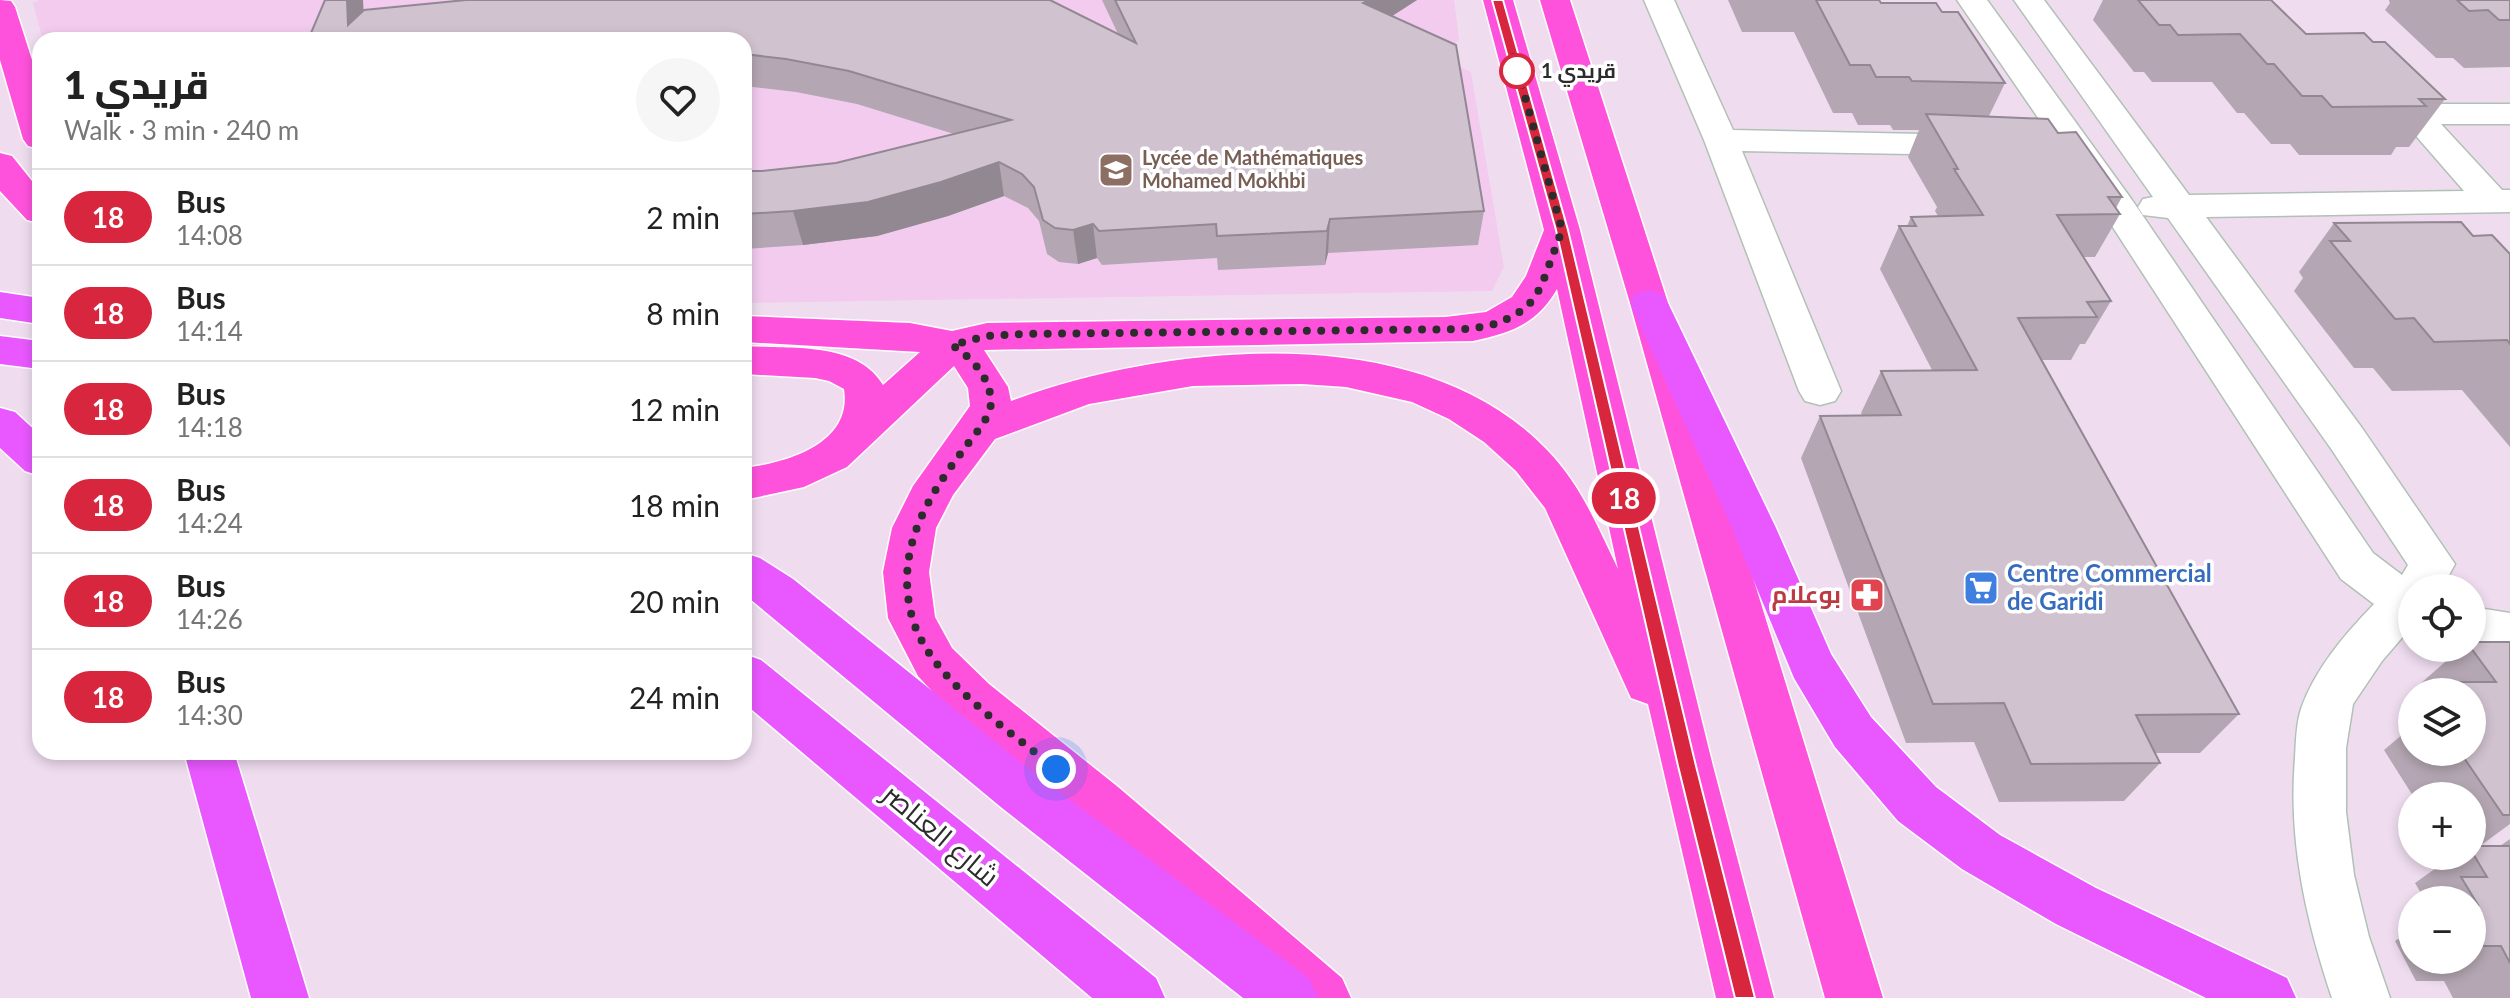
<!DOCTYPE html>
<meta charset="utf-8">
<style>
:root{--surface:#fff;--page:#f6f6f6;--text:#222;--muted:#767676;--line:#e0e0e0}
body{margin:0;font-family:Lato,Cairo,sans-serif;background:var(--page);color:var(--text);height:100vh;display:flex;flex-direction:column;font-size:30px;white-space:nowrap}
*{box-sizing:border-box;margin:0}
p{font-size:26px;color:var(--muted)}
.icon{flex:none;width:44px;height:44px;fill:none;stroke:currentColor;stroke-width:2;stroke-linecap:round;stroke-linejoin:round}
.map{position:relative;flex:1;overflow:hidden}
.details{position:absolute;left:32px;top:32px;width:720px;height:728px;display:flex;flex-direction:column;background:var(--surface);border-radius:24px;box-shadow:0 4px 12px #0003}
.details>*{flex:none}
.badge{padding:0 16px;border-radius:26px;font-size:28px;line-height:52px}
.controls{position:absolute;left:2398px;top:574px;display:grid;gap:16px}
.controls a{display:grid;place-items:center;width:88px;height:88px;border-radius:50%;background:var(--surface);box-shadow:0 4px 12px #0003;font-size:40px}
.you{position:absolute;width:40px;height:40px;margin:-20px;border:6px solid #fff;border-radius:50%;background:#1a73e8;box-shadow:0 0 0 12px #1a73e833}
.map>.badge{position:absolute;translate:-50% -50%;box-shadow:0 0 0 4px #fff}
.round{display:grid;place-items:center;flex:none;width:84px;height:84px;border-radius:42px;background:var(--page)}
.summary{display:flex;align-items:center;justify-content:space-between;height:136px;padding:0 32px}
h1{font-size:38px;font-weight:800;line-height:60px}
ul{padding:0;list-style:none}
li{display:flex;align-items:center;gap:24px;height:96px;padding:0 32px;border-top:2px solid var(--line)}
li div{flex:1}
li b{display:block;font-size:30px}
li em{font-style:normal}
li .badge{min-width:88px;font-weight:700;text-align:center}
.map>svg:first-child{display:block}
</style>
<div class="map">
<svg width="2510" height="998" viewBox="0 0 2510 998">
<rect width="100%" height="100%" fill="#efddef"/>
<path fill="#f2cbee" d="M39,0H1454L1459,40L1440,57L1471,72L1504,267L1492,291L744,303V40H43L33,3Z"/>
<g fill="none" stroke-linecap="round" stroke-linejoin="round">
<defs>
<g id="minor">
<path d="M1644,0H1674L1733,130L1971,135L1983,138L1988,145L1983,152L1971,155L1742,151L1841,391L1835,401L1820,405L1805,401L1799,391L1704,140Z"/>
<path d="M1957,0H1987L2132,200L2373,553L2402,575L2408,565L2332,450L2168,218L2143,215L2138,207L2143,199L2153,197L2014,0H2044L2189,195L2464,191L2370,83L2374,76C2399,70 2408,88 2423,104H2510V124H2441L2502,190H2510V212L2206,217L2362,428L2455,564L2442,588H2412V626L2382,661L2353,704L2346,748V812L2354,875L2369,937L2390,998H2332C2306,920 2288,841 2295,758C2296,742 2296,724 2301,709C2315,669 2345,634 2374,604L2341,579L2103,212Z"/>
<path d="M2472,607L2510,613V651L2472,645Z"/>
</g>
<g id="major">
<path d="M0,0L11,1L15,7L40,85V149L28,146L23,139L0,60Z"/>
<path d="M1483,0H1513L1580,230L1713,766L1774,998H1716L1648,704L1631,698L1545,508L1516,471L1484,442L1449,419L1412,402L1346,387L1302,384L1193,386L1089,404L995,439L953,495L936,528L929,572L935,617L952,648L989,684L1118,787L1342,978L1351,998H1279L1080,821L953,714L918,676L888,618L883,572L892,528L913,486L970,406L968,388L954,366L847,467L804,487L744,500V468C786,463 853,444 844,389L829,381L815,378L744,374V346C789,349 857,341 883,385L920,352L744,342V316L910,323L952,331L987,323L1445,317L1486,312L1512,297L1526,276L1544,230ZM1557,289L1618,569C1597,526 1581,485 1547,450C1420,317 1168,343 1011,401L1008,387L984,350L1473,341C1511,333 1537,324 1557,289Z"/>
<path d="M1540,0H1570L1668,303L1883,998H1825L1630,303Z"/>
<path d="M0,153L12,156L40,191V223L27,220L0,191Z"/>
</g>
<g id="highway">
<path d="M1649,290L1663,294L1668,303L1776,528L1831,654L1871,717L1936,787L2000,835L2096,888L2287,978L2296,998H2206L2056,924L1962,869L1898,821L1835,747L1794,678L1732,528L1630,303L1635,294Z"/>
<path d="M0,292L40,298V324L0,318Z"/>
<path d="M0,336L40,341V369L0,364Z"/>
<path d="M0,408L15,412L40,435V476L25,471L0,448Z"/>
<path d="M744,553L760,558L793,579L1038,776L1309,978L1318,998H1243L1002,808L744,594Z"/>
<path d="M744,654L761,660L1156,978L1165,998H1092L744,703Z"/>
<path d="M184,752H234L309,998H251Z"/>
</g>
</defs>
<use href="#minor" stroke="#b1c1b5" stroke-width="3"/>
<use href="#major" stroke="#fff" stroke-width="3"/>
<use href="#highway" stroke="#fff" stroke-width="3"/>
<use href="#minor" fill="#fff" fill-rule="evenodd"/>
<use href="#major" fill="#ff52dc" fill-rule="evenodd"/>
<use href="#highway" fill="#e958ff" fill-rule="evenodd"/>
</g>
<g fill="#b4a7b3">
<path d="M1102,0H1417L1392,16L1484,211L1478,245L1328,253L1325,265L1218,270L1217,258L1102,265L1097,258L1078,264L1059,262L1047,254L1039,221L1028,208L1004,196L948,216L877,236L803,245L744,249V171H762L836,163L954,134L857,104L796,92L744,86V40H308L364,10L1118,34Z"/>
<path d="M1728,0H1879L1881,3L1942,12L2005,83L1989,116L2058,133L2122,197L2116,208L2120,214L2095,257H2083L2111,301L2085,344H2080L2071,360H2041L2239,714L2200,753H2155L2160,763L2124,801L1999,802L1974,742L1906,743L1801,458L1820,416L1862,415L1861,413L1881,371L1932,370L1880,269L1899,226H1907L1911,217L1938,216L1935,211L1937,207L1908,157L1919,130H1893L1890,125H1858L1852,113H1833L1794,32H1742Z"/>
<path d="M2103,0H2138L2306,34L2373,42L2445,99L2409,147H2396L2391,155H2299L2290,144H2271L2244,113H2237L2212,82H2152L2144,72H2134L2093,20Z"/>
<path d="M2389,0H2510V67L2464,68L2453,58H2436L2385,10L2390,3L2389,1Z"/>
<path d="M2334,223L2473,236L2510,254V447L2462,390L2392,391L2373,368H2354L2294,291L2303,278L2299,272Z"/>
<path d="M2510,642V824L2480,846H2500L2510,839V998H2453L2444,981H2416L2395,941L2412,930V960H2472V900H2425L2415,883L2453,856H2472V796H2413L2384,750L2410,728L2407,723L2412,719V752H2472V692H2425L2420,684L2461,648H2472Z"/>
</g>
<g fill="#928892">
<path d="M347,0H363L365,40L348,25Z"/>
<path d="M1369,0H1417L1361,36L1363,3Z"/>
<path d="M999,162L1004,196L948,216L877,236L803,245L793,211Z"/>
<path d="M1330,219L1328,253L1325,265L1327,231Z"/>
<path d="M1093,224L1097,258L1078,264L1073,230Z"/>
</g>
<g fill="#d1c2d0" stroke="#928892" stroke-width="2">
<path d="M325,0H347L348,25L364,10L466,0H1050L1136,43L1115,0H1369L1363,3L1456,45L1484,211L1330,219L1327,231L1217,236L1216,224L1099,231L1093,224L1073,230L1055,228L1043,220L1034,187L1022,174L999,162L941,182L868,202L793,211L744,214V171H762L836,163L1011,120L849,71L786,59L744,54V40H541L428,33L427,40H308Z"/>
<path d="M1816,0H1879L1881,3H1936L1942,12H1958L2005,83L1912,81L1909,77H1876L1870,65H1850Z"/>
<path d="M2138,0H2271L2306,34L2364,33L2373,42H2385L2445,99H2419L2426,106L2332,107L2322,96H2302L2274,64H2267L2240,34L2178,35L2170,25H2159Z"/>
<path d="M2457,0H2510V20H2499L2488,10L2469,11Z"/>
<path d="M1926,114L2048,119L2058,133L2076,132L2122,197H2108L2120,214L2057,215L2111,301L2087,302L2097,317L2018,318L2239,714L2136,715L2160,763L2031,764L2004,703L1933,704L1820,416L1901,415L1881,371L1977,370L1899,226H1916L1911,217L1983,215L1954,169H1958Z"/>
<path d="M2461,222L2473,236L2492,235L2510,254V344L2507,340L2434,342L2414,318L2395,319L2330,241H2350L2334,223Z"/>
<path d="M2472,642H2510V815H2503L2460,752H2472V709H2474L2472,707V692H2462L2455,682H2496L2471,648Z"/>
<path d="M2472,846H2510V963L2501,946H2472V905H2478L2461,877H2487L2472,852Z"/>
</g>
<path fill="#d7263d" stroke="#fff" stroke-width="2" d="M1492,0H1503L1568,230L1696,766L1755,998H1735L1678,766L1556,230Z"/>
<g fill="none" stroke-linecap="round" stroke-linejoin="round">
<path stroke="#2c2c2c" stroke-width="8" stroke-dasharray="0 14.4" d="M1056,769C1009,730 929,679 912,617C894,549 928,496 967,445C975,434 990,418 991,403C991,378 972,358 952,345L987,336L1021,334L1471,329L1495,324L1516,315L1531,302L1541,287L1562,230L1514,57L1517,71"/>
</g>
<defs>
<symbol id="school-square" viewBox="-11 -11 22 22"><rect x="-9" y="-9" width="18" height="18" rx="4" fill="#8d6e63" stroke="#fff"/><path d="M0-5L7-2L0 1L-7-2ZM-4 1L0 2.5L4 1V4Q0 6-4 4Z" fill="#fff"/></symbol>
<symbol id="supermarket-square" viewBox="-11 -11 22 22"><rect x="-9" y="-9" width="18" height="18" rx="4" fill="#3f7fe0" stroke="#fff"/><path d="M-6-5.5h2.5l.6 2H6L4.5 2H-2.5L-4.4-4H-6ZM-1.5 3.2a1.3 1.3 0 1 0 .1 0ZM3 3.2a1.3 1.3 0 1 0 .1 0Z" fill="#fff"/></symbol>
<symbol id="pharmacy-square" viewBox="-11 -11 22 22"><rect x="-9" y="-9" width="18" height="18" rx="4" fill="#e0444e" stroke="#fff"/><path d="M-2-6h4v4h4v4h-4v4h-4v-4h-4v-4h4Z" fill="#fff"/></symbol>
</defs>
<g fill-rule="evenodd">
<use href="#school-square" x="1096" y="150" width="40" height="40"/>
<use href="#supermarket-square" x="1961" y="568" width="40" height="40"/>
<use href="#pharmacy-square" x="1847" y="575" width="40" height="40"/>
</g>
<circle fill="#fff" stroke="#d7263d" stroke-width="4" cx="1517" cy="71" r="16"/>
<g text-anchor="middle" stroke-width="7" stroke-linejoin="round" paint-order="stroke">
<g font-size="20" font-weight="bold" fill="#2c2c2c" stroke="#fff" text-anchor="start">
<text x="1541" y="78">قريدي 1</text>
</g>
<g font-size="20" font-weight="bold" fill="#785e54" stroke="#fff" text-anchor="start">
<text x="1142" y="165">Lycée de Mathématiques<tspan x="1142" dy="23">Mohamed Mokhbi</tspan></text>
</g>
<g font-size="24" font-weight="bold" fill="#366cbe" stroke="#fff" text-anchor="start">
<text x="2007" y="582">Centre Commercial<tspan x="2007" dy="28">de Garidi</tspan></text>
</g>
<g font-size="24" font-weight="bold" fill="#be3a42" stroke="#fff" text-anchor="end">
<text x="1841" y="603">بوعلام</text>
</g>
<g font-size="28" fill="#2c2c2c" stroke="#fff">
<text transform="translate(941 835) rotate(40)" y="10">شارع العناصر</text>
</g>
</g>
</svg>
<div class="controls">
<a><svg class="icon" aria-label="locate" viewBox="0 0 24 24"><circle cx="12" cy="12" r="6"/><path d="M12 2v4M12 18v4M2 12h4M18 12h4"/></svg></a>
<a><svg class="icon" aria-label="layers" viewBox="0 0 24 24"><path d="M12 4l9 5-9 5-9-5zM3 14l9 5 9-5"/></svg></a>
<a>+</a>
<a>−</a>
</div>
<div class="you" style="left:1056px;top:769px"></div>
<b class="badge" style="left:1624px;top:498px;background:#d7263d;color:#fff">18</b>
<section class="details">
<div class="summary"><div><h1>قريدي 1</h1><p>Walk · 3 min · 240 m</p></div><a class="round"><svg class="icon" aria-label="heart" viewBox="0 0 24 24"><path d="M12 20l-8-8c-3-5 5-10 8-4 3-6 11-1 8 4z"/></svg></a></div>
<ul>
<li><span class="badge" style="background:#d7263d;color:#fff">18</span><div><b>Bus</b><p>14:08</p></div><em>2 min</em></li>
<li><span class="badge" style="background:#d7263d;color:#fff">18</span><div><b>Bus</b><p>14:14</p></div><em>8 min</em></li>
<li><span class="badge" style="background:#d7263d;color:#fff">18</span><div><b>Bus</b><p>14:18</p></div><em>12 min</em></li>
<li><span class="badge" style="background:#d7263d;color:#fff">18</span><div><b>Bus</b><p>14:24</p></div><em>18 min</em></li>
<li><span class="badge" style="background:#d7263d;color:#fff">18</span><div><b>Bus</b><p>14:26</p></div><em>20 min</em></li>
<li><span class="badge" style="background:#d7263d;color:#fff">18</span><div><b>Bus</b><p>14:30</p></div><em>24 min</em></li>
</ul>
</section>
</div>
